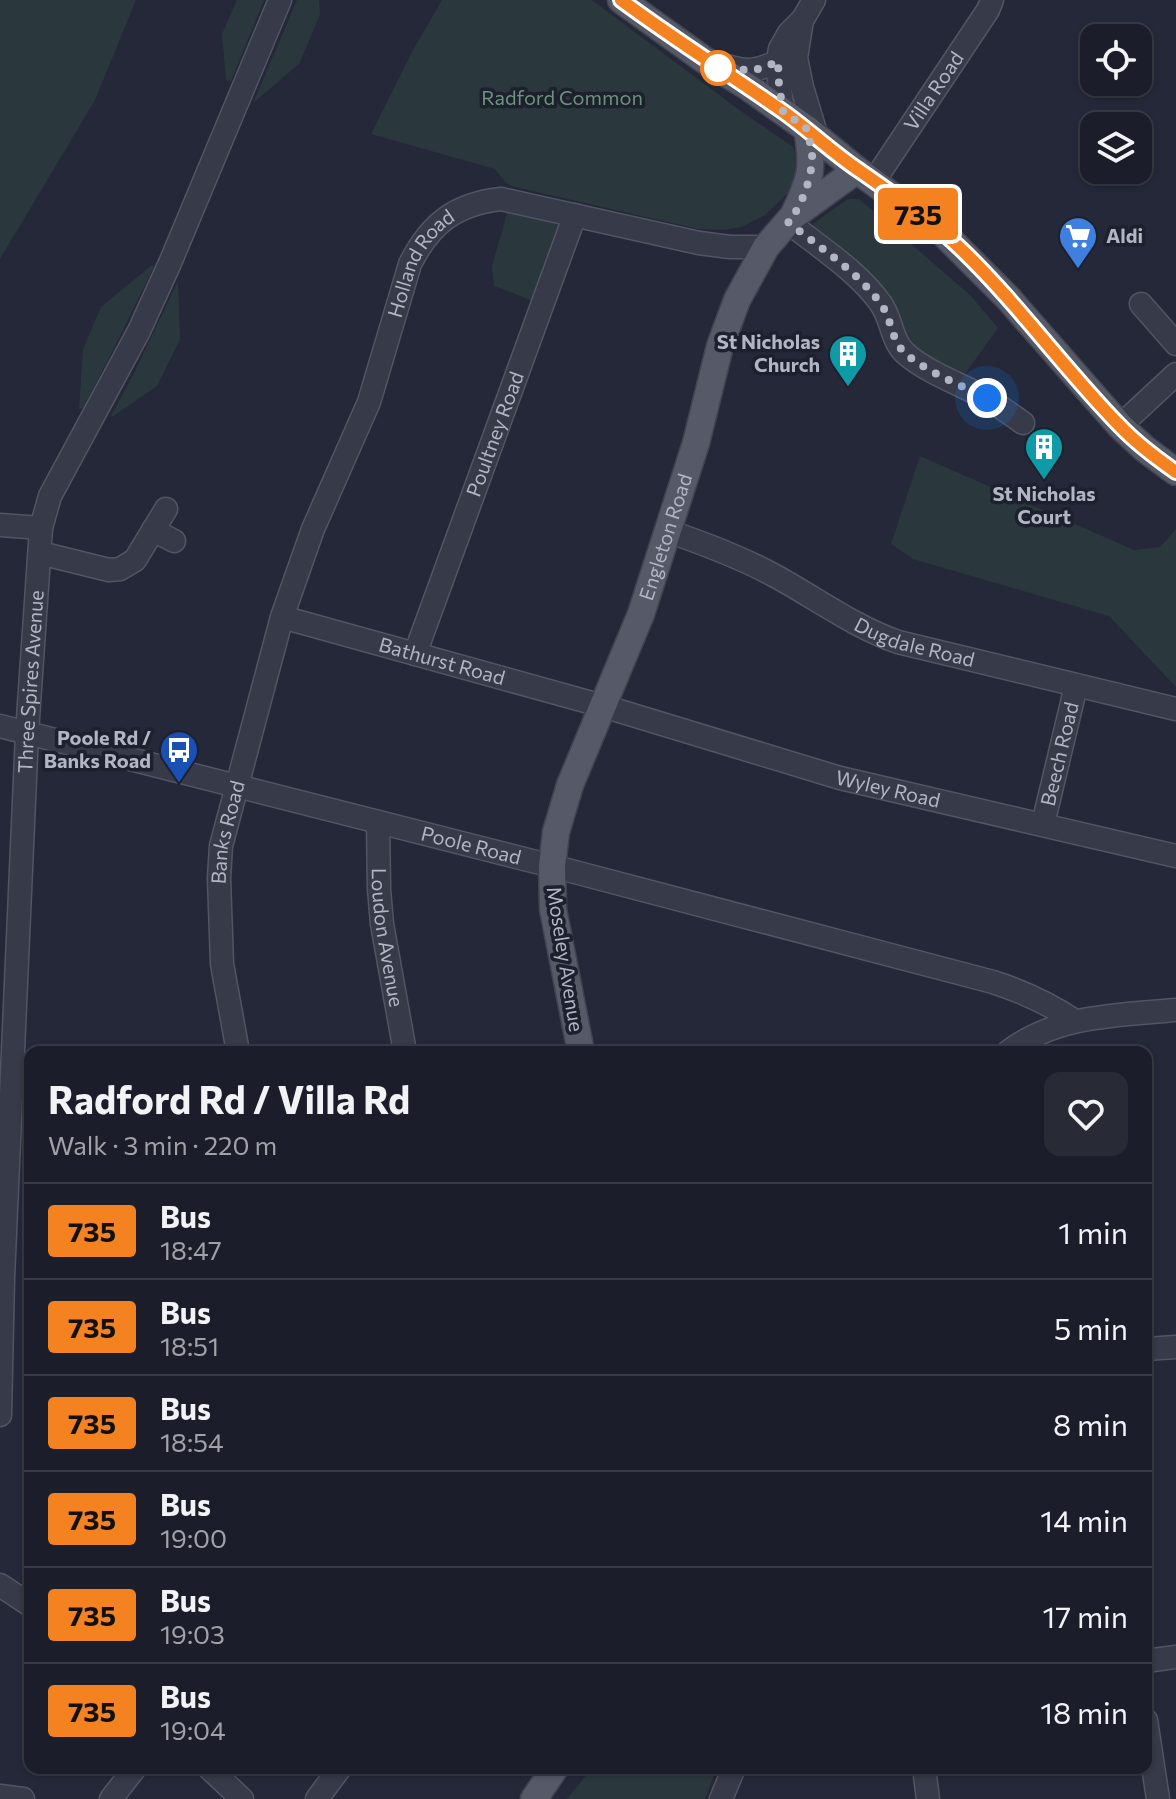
<!DOCTYPE html>
<meta charset="utf-8">
<style>
:root{--surface:#1b1e2a;--page:#282b36;--text:#f1f3f6;--muted:#a0a2a8;--line:#393c47}
body{margin:0;font-family:Commissioner,sans-serif;background:var(--page);color:var(--text);height:100vh;display:flex;flex-direction:column;font-size:30px;white-space:nowrap}
*{box-sizing:border-box;margin:0}
p{font-size:26px;color:var(--muted)}
.icon{flex:none;width:44px;height:44px;fill:none;stroke:currentColor;stroke-width:2;stroke-linecap:round;stroke-linejoin:round}
.map{position:relative;flex:1;overflow:hidden}
.panel{position:absolute;left:24px;top:1046px;width:1128px;height:728px;display:flex;flex-direction:column;background:var(--surface);border-radius:16px;box-shadow:0 2px 6px #0004,0 0 0 2px var(--line)}
.panel>*{flex:none}
.badge{padding:0 16px;border-radius:6px;font-size:28px;line-height:52px}
.tools{position:absolute;left:1080px;top:24px;display:grid;gap:16px}
.tools a{display:grid;place-items:center;width:72px;height:72px;border-radius:16px;background:var(--surface);box-shadow:0 2px 6px #0004,0 0 0 2px var(--line);font-size:40px}
.you{position:absolute;width:40px;height:40px;margin:-20px;border:6px solid #fff;border-radius:50%;background:#1a73e8;box-shadow:0 0 0 12px #1a73e833}
.map>.badge{position:absolute;translate:-50% -50%;box-shadow:0 0 0 4px #fff}
.round{display:grid;place-items:center;flex:none;width:84px;height:84px;border-radius:16px;background:var(--page)}
.head{display:flex;align-items:center;justify-content:space-between;height:136px;padding:0 24px}
h1{font-size:38px;font-weight:700;line-height:60px}
ul{padding:0;list-style:none}
li{display:flex;align-items:center;gap:24px;height:96px;padding:0 24px;border-top:2px solid var(--line)}
li div{flex:1}
li b{display:block;font-size:30px}
li em{font-style:normal}
li .badge{min-width:88px;font-weight:700;text-align:center}
.map>svg:first-child{display:block}
</style>
<div class="map">
<svg width="1176" height="1799" viewBox="0 0 1176 1799">
<rect width="100%" height="100%" fill="#242838"/>
<g fill="#2a383d">
<path d="M0,0H136L95,100L0,259Z"/>
<path d="M237,0H264L231,81L226,80L222,34Z"/>
<path d="M297,0H319L320,15L299,64L253,103Z"/>
<path d="M442,0H592L738,109L793,147L799,162L797,180L788,193L765,215L741,227L724,230L698,229L511,186L505,182L495,169L371,134L412,52Z"/>
<path d="M848,199H859L970,295L998,328L962,378L909,343L894,301L818,235L812,227L814,223Z"/>
<path d="M508,210L558,222L560,227L536,302L494,286L492,266Z"/>
<path d="M152,265L154,267L110,356L83,408L79,409L83,349L101,307Z"/>
<path d="M178,281L180,339L157,386L112,417L111,416L134,373Z"/>
<path d="M920,456L1134,550L1160,547L1176,529V687L1109,616L913,559L891,544Z"/>
<path d="M592,1768H717L705,1799H567Z"/>
</g>
<g fill="none" stroke-linecap="round" stroke-linejoin="round">
<defs>
<g id="minor">
<path d="M802,20L796,58L802,87L817,137"/>
<path d="M716,63C742,71 753,74 778,61"/>
<path d="M783,111L777,66L780,49L789,33L803,19L814,0"/>
<path id="s1" d="M874,181L988,10L992,0"/>
<path d="M788,222C818,246 859,272 881,304C892,319 891,341 906,354C927,372 957,383 982,396C996,403 1010,414 1023,423"/>
<path d="M1141,304L1176,344"/>
<path d="M1120,426L1176,374"/>
<path d="M0,525L41,528"/>
<path d="M153,530L174,541"/>
<path id="s2" d="M668,531C705,544 743,558 777,577C817,599 855,627 898,642L1176,709"/>
<path d="M40,553L109,570L120,569L135,560L166,509"/>
<path id="s3" d="M282,617L603,706L840,778L1176,856"/>
<path id="s4" d="M415,654L575,215"/>
<path id="s5" d="M0,726L552,866L993,982C1024,992 1048,1003 1075,1021"/>
<path id="s6" d="M378,822L379,889L382,924L405,1052"/>
<path id="s7" d="M1043,824L1076,686"/>
<path id="s8" d="M238,1052L222,964L219,878L221,846L282,617L313,529L369,402L410,264C430,224 455,204 501,199L699,243L730,247H766"/>
<path d="M1008,1052C1056,1015 1118,1015 1176,1010"/>
<path d="M1146,1349L1176,1347"/>
<path id="s9" d="M0,1415L3,1278L27,733L41,528L50,496L139,331L170,263L280,0"/>
<path d="M0,1585L30,1605"/>
<path d="M1146,1661L1176,1657"/>
<path d="M1146,1720L1158,1799"/>
<path d="M209,1768L242,1799"/>
<path d="M924,1768L928,1799"/>
<path d="M0,1796L23,1799"/>
<path d="M111,1799L135,1768"/>
<path d="M317,1799L340,1768"/>
<path d="M721,1799L734,1768"/>
</g>
<g id="major">
<path d="M621,0L703,59L748,87L807,129L857,170L944,234L1008,298L1120,426L1145,449L1176,472"/>
<path d="M794,214C811,178 814,169 807,129"/>
<path id="s10" d="M581,1052L553,909L552,866L556,832L570,785L641,614L696,443L720,346L737,300L766,247L792,217L857,170"/>
<path d="M534,1799L555,1768"/>
</g>
</defs>
<use href="#minor" stroke="#525563" stroke-width="25"/>
<use href="#major" stroke="#404451" stroke-width="29"/>
<use href="#minor" stroke="#373a48" stroke-width="22"/>
<use href="#major" stroke="#555968" stroke-width="26"/>
</g>
<g fill="none" stroke-linecap="round" stroke-linejoin="round">
<defs>
<path id="line" d="M621,0C675,40 731,75 785,113C810,131 832,152 857,169C893,194 931,220 962,250C1019,305 1065,370 1120,426C1137,444 1156,458 1176,472"/>
</defs>
<use href="#line" stroke="#fff" stroke-width="18"/>
<use href="#line" stroke="#f58220" stroke-width="12"/>
<path stroke="#b2b5c4" stroke-width="8" stroke-dasharray="0 14.4" d="M718,68L720,64C745,72 755,73 778,61L779,85L783,111L807,129C809,140 813,151 812,162C810,182 801,208 788,222C819,247 857,271 881,304C892,319 891,341 905,353C923,370 964,387 987,398"/>
</g>
<defs>
<symbol id="supermarket-pin" viewBox="-11 -11 22 30"><path d="M0 17L-7.5 6A9.5 9.5 0 1 1 7.5 6Z" fill="#3f7fe0" stroke="#1d202d"/><path d="M-6-5.5h2.5l.6 2H6L4.5 2H-2.5L-4.4-4H-6ZM-1.5 3.2a1.3 1.3 0 1 0 .1 0ZM3 3.2a1.3 1.3 0 1 0 .1 0Z" fill="#fff"/></symbol>
<symbol id="building-pin" viewBox="-11 -11 22 30"><path d="M0 17L-7.5 6A9.5 9.5 0 1 1 7.5 6Z" fill="#0f9aa8" stroke="#1d202d"/><path d="M-4-6H4V6H1V3H-1V6H-4ZM-2.5-4.3h1.7v1.8h-1.7ZM.8-4.3h1.7v1.8H.8ZM-2.5-1h1.7V.8h-1.7ZM.8-1h1.7V.8H.8Z" fill="#fff"/></symbol>
<symbol id="bus-pin" viewBox="-11 -11 22 30"><path d="M0 17L-7.5 6A9.5 9.5 0 1 1 7.5 6Z" fill="#1a4fb4" stroke="#1d202d"/><path d="M-5-6H5V4H4V6H2V4H-2V6H-4V4H-5ZM-3.5-4V0h7V-4ZM-3.5 1.2v1.5H-2V1.2ZM2 1.2v1.5H3.5V1.2Z" fill="#fff"/></symbol>
</defs>
<g fill-rule="evenodd">
<use href="#supermarket-pin" x="1056" y="214" width="44" height="60"/>
<use href="#building-pin" x="826" y="332" width="44" height="60"/>
<use href="#building-pin" x="1022" y="425" width="44" height="60"/>
<use href="#bus-pin" x="157" y="728" width="44" height="60"/>
</g>
<circle fill="#fff" stroke="#f58220" stroke-width="4" cx="718" cy="68" r="16"/>
<g text-anchor="middle" stroke-width="7" stroke-linejoin="round" paint-order="stroke">
<g font-size="20" fill="#b2b5c4" stroke="#1d202d">
<text dy="7" stroke="none"><textPath href="#s1" startOffset="108">Villa Road</textPath></text>
<text dy="7" stroke="none"><textPath href="#s8" startOffset="826">Holland Road</textPath></text>
<text dy="7" stroke="none"><textPath href="#s4" startOffset="234">Poultney Road</textPath></text>
<text dy="7" stroke="none"><textPath href="#s10" startOffset="538">Engleton Road</textPath></text>
<text dy="7" stroke="none"><textPath href="#s2" startOffset="272">Dugdale Road</textPath></text>
<text dy="7" stroke="none"><textPath href="#s3" startOffset="166">Bathurst Road</textPath></text>
<text dy="7" stroke="none"><textPath href="#s9" startOffset="734">Three Spires Avenue</textPath></text>
<text dy="7" stroke="none"><textPath href="#s7" startOffset="72">Beech Road</textPath></text>
<text dy="7" stroke="none"><textPath href="#s3" startOffset="630">Wyley Road</textPath></text>
<text dy="7" stroke="none"><textPath href="#s8" startOffset="222">Banks Road</textPath></text>
<text dy="7" stroke="none"><textPath href="#s5" startOffset="486">Poole Road</textPath></text>
<text dy="7" stroke="none"><textPath href="#s6" startOffset="116">Loudon Avenue</textPath></text>
<text transform="translate(565 959) rotate(81)" y="7">Moseley Avenue</text>
</g>
<g font-size="20" fill="#6c937e" stroke="#1d202d">
<text x="562" y="105">Radford Common</text>
</g>
<g font-size="20" font-weight="bold" fill="#b2b5c4" stroke="#1d202d" text-anchor="end">
<text x="1106" y="243" text-anchor="start">Aldi</text>
<text x="820" y="349">St Nicholas<tspan x="820" dy="23">Church</tspan></text>
<text x="1044" y="501" text-anchor="middle">St Nicholas<tspan x="1044" dy="23">Court</tspan></text>
<text x="151" y="745">Poole Rd /<tspan x="151" dy="23">Banks Road</tspan></text>
</g>
</g>
</svg>
<div class="tools">
<a><svg class="icon" aria-label="locate" viewBox="0 0 24 24"><circle cx="12" cy="12" r="6"/><path d="M12 2v4M12 18v4M2 12h4M18 12h4"/></svg></a>
<a><svg class="icon" aria-label="layers" viewBox="0 0 24 24"><path d="M12 4l9 5-9 5-9-5zM3 14l9 5 9-5"/></svg></a>
</div>
<div class="you" style="left:987px;top:398px"></div>
<b class="badge" style="left:918px;top:214px;background:#f58220;color:#111">735</b>
<section class="panel">
<div class="head"><div><h1>Radford Rd / Villa Rd</h1><p>Walk · 3 min · 220 m</p></div><a class="round"><svg class="icon" aria-label="heart" viewBox="0 0 24 24"><path d="M12 20l-8-8c-3-5 5-10 8-4 3-6 11-1 8 4z"/></svg></a></div>
<ul>
<li><span class="badge" style="background:#f58220;color:#111">735</span><div><b>Bus</b><p>18:47</p></div><em>1 min</em></li>
<li><span class="badge" style="background:#f58220;color:#111">735</span><div><b>Bus</b><p>18:51</p></div><em>5 min</em></li>
<li><span class="badge" style="background:#f58220;color:#111">735</span><div><b>Bus</b><p>18:54</p></div><em>8 min</em></li>
<li><span class="badge" style="background:#f58220;color:#111">735</span><div><b>Bus</b><p>19:00</p></div><em>14 min</em></li>
<li><span class="badge" style="background:#f58220;color:#111">735</span><div><b>Bus</b><p>19:03</p></div><em>17 min</em></li>
<li><span class="badge" style="background:#f58220;color:#111">735</span><div><b>Bus</b><p>19:04</p></div><em>18 min</em></li>
</ul>
</section>
</div>
